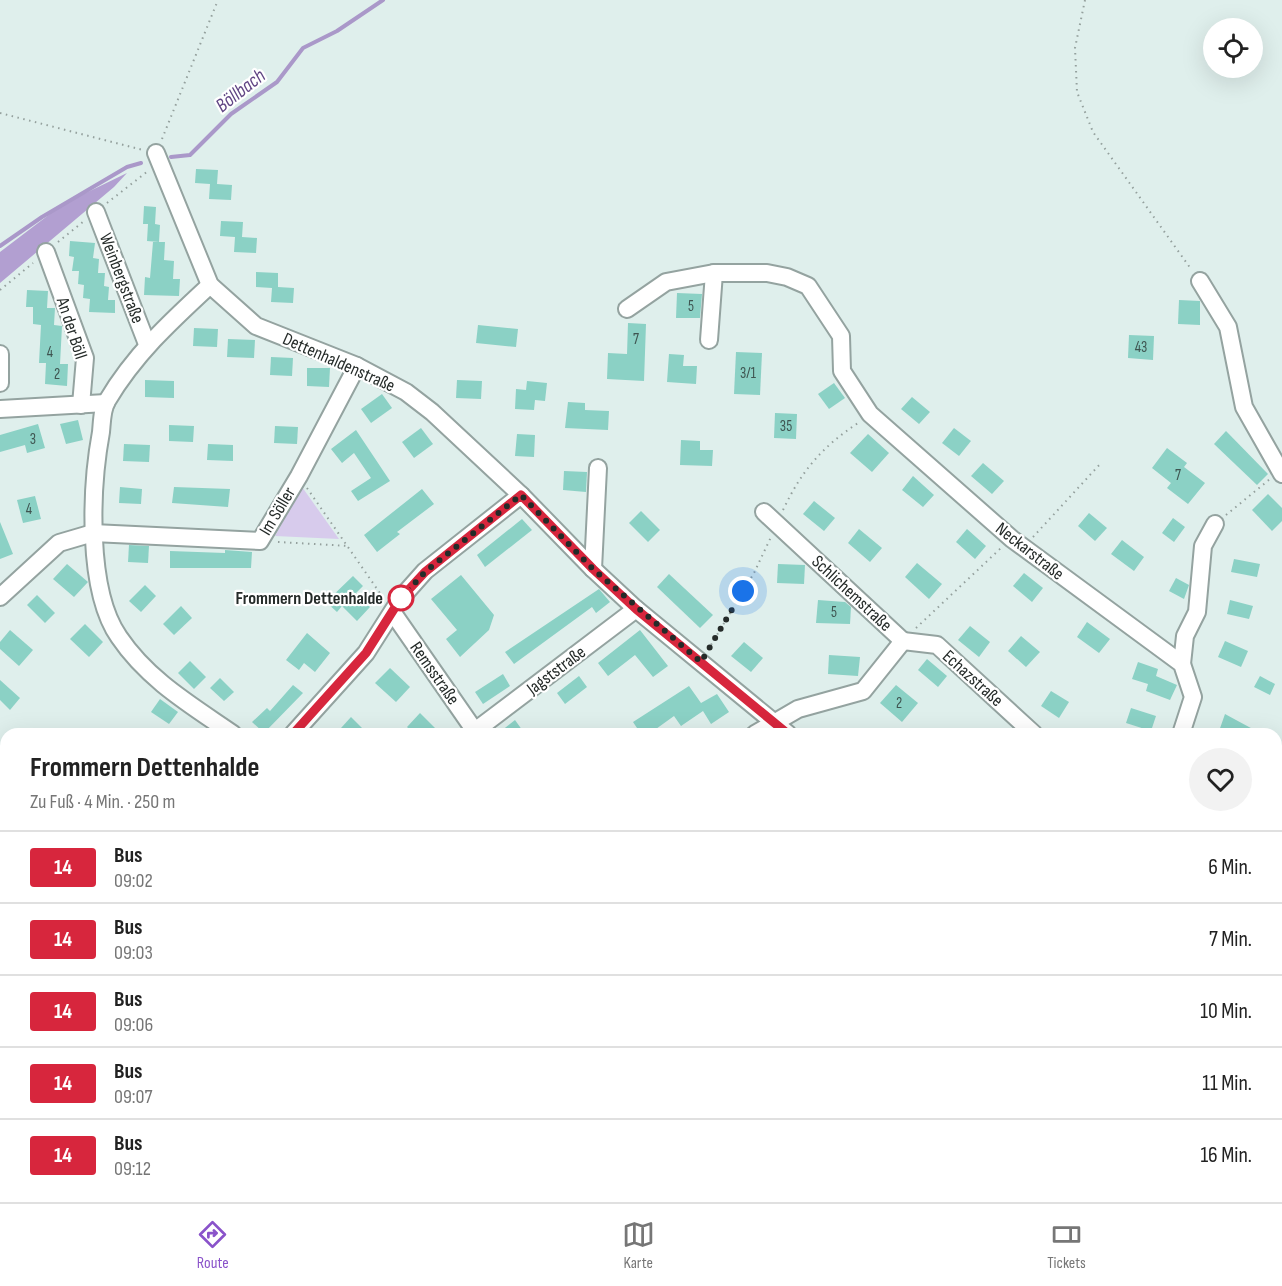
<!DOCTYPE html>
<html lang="de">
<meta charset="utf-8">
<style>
:root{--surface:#fff;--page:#f2f2f2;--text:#222;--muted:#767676;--line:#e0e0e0;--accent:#8a53ca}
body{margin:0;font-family:"Sofia Sans Condensed",sans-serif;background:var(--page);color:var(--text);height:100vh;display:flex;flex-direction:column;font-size:22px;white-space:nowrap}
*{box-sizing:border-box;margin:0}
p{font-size:20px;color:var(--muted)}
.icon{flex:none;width:33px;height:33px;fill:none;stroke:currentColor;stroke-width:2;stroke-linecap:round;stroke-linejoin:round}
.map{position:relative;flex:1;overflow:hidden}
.side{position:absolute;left:0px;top:728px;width:1282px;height:476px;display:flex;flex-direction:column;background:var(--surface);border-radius:18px 18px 0 0;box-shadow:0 6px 24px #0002}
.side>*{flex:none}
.badge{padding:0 12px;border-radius:4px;font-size:21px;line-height:39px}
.buttons{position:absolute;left:1203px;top:18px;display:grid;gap:12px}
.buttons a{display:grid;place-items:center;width:60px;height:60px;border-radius:50%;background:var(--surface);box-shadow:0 6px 24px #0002;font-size:30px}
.you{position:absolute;width:30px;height:30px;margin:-15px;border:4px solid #fff;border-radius:50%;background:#1a73e8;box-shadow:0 0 0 9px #1a73e833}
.map>.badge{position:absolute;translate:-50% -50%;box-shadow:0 0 0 3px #fff}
.round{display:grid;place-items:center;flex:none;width:63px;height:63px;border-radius:32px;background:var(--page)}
.headline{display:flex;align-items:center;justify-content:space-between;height:102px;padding:0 30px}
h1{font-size:28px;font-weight:700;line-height:45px}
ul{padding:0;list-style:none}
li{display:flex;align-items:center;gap:18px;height:72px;padding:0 30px;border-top:2px solid var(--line)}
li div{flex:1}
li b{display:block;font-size:22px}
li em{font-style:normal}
li .badge{min-width:66px;font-weight:700;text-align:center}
.tab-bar{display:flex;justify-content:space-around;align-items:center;height:84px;border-top:2px solid var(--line);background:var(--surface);font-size:16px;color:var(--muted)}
.tab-bar a{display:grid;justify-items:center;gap:3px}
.tab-bar .current{color:var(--accent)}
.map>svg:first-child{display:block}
</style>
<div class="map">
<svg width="1282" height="1202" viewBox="0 0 1282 1202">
<rect width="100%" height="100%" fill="#dfefec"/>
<path fill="#d7cbec" d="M302,487L339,539L275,536Z"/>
<g fill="#b29fd1">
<path d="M127,173L114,187L0,283V252L63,204Z"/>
<path d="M0,822L6,823V915L0,912Z"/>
</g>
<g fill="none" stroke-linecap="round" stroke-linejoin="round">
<g stroke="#aa98c9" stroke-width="4">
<path d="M171,157L190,155L231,114L277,82L303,48L337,31L383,0"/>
<path d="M0,246L42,217L127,167L141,163"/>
<path d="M0,855L6,854"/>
<path d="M127,1197L133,1202"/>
<path d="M583,1197L585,1202"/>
<path d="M61,1202L65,1197"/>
<path d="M296,1202L300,1197"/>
</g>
</g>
<g fill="#8bd1c5">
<path d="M196,169L218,170L217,184L232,185L231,200L209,199L210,184L195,183Z"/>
<path d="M144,206L156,207L155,224L160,225L159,242L147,241L148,224H143Z"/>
<path d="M221,221L243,222L242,237L257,238L256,253L234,252L235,237L220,236Z"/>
<path d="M70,241L95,243L93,258L99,259L98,273H105L104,286L109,287L108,300H115V313L89,312L90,299L83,298L84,285L78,284L79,271H72L74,257L69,256Z"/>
<path d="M153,242H165L164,260L174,261L173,279H180L179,296L144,295L145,277L150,278Z"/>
<path d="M256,272L278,273V287L294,288L293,303L271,302L272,288L256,287Z"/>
<path d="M27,290L48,291L47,308H55L54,325L62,326L60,364H68L67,386L45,384L46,363H39L41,325L33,324V307H26Z"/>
<path d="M677,293L702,294L700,318H676Z"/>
<path d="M1179,300L1200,301V325L1178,324Z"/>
<path d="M628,323L646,324L644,381L607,379L608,353L627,354Z"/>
<path d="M478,325L518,329L516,347L476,343Z"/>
<path d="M194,328L218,329L217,347L193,346Z"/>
<path d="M1129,335L1154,336L1153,360L1128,358Z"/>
<path d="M228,339L255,340L254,358L227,357Z"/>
<path d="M736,352L762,353L760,395L734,394Z"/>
<path d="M669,354L684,355L683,366H697L696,384L667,382Z"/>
<path d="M271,357L293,358L292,376L270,375Z"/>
<path d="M307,368H330L329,387L307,386Z"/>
<path d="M145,380L174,381V398L145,397Z"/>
<path d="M457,380L482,381L481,399L456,398Z"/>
<path d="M527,381L547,383L545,401L535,400L534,410L515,409L516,389L526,390Z"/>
<path d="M834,383L845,398L829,409L818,394Z"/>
<path d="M382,394L392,408L371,423L361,409Z"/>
<path d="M912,397L930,412L919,424L901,409Z"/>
<path d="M568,402L585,403V410L609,411L608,430L565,428Z"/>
<path d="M775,413L797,414L796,439L774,438Z"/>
<path d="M78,420L83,440L66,444L60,424Z"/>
<path d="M38,424L45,448L27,453L25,445L0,452V435Z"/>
<path d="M169,425L194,426L193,442L169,441Z"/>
<path d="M275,426L298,427L297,444L274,443Z"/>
<path d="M421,428L433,444L414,458L402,442Z"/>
<path d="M954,428L971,441L959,456L942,443Z"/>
<path d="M356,430L390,481L358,501L351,491L371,478L354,453L342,463L331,449Z"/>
<path d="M1226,431L1268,474L1257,485L1214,444Z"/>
<path d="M517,434L535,435L534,457L515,456Z"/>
<path d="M868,434L889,453L872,472L850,453Z"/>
<path d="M681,440L700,441V450H713L712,466L680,465Z"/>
<path d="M124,444L150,445L149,462L123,461Z"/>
<path d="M208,444L233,445V461L207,460Z"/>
<path d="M1167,448L1187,463L1184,467L1205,483L1188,504L1167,488L1171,483L1152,468Z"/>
<path d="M983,463L1004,481L992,494L971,476Z"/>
<path d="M564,471L587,472L586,492L563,490Z"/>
<path d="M913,476L934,495L923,507L902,490Z"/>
<path d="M120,487L142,489L141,504L119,503Z"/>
<path d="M174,487L230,489L228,507L172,503Z"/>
<path d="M422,489L434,504L397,532L400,534L377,552L364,535Z"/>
<path d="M1268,494L1282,508V521L1272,531L1252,510Z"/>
<path d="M35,496L41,519L23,523L17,500Z"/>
<path d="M814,501L835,518L824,531L803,514Z"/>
<path d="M641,511L660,530L648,542L629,523Z"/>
<path d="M1089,513L1107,528L1095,541L1078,526Z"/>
<path d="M1173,518L1185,527L1174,542L1162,533Z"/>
<path d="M522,519L532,530L485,567L477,555Z"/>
<path d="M0,522L13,554L0,559Z"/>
<path d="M859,529L882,548L870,562L848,543Z"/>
<path d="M967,529L986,546L975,559L956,542Z"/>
<path d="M1122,540L1144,557L1134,571L1111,554Z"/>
<path d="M129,545L149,546L148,563L128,562Z"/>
<path d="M225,550L252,552L251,568H170V551L225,553Z"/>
<path d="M1234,559L1260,564L1257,577L1231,572Z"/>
<path d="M917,563L942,584L929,599L905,577Z"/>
<path d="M67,564L88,582L74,597L53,579Z"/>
<path d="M778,564L805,565L804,584L777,583Z"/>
<path d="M1024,573L1043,588L1032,602L1013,586Z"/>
<path d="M669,574L713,615L700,628L657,587Z"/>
<path d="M461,575L494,615L489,630L460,657L446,639L457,630L431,599Z"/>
<path d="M353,576L363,586L356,593L370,607L357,621L342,606L337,612L326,602Z"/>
<path d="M1176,578L1189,585L1184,599L1169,591Z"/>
<path d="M145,585L156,596L141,612L129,601Z"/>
<path d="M599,589L610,602L596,613L592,607L514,664L505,652Z"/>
<path d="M37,595L55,613L45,623L27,605Z"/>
<path d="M818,600L845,602L851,607L850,624L816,623Z"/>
<path d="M1230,600L1253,606L1249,619L1227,614Z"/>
<path d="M181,606L192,618L174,635L163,624Z"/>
<path d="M1087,622L1110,639L1099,653L1077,637Z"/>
<path d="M85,624L103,642L89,657L70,639Z"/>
<path d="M970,626L990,642L979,657L958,640Z"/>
<path d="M10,630L33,650L19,666L0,649V642Z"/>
<path d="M640,630L668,666L653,677L635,655L608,676L598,663Z"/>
<path d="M307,633L330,653L315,672L304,663L299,670L286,660Z"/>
<path d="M1021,636L1040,652L1026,667L1008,651Z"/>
<path d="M1225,641L1248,651L1241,667L1218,657Z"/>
<path d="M744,642L763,658L751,672L731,656Z"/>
<path d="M829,655L860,657L858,676L828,674Z"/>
<path d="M927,659L947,676L938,687L918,670Z"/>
<path d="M190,661L206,677L194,689L178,673Z"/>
<path d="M1138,662L1158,669L1156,676L1177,685L1170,700L1146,691L1148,684L1132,679Z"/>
<path d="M390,668L410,687L396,702L375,683Z"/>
<path d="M503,674L510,686L483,704L475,692Z"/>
<path d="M579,676L587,687L565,704L557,693Z"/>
<path d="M1260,676L1275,684L1270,695L1254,687Z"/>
<path d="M220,678L234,692L224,701L210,688Z"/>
<path d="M0,680L20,698L10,710L0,700Z"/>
<path d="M293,685L303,693L264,733L252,722L267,708L270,711Z"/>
<path d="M896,685L918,703L902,722L880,703Z"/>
<path d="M689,686L701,703L717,694L729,712L711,724L703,711L681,726L674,716L649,734H641L633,722Z"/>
<path d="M1051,691L1069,702L1059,718L1041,706Z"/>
<path d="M160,699L178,712L169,724L151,712Z"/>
<path d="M1131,708L1156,716L1151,731L1126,723Z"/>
<path d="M420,713L441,734H414L407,727Z"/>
<path d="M1225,714L1236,720L1262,734H1218Z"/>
<path d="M351,717L368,734H347L341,728Z"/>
<path d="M515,720L525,734H497Z"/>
</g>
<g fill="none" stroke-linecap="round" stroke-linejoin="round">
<defs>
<g id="minor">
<path d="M156,153L210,285L256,326L357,366L406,392L432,412L521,495L593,569L636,609L788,734"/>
<path d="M96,212L147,344"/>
<path d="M46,252L85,358L81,405"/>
<path d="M1200,281L1228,327L1244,407L1282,474"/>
<path d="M210,285C171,321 134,355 107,401C102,409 102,422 101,432C91,486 86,590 119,637C148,680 191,705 233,734"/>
<path d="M627,309L666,282L714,273H767L787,277L808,286L841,336L842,371L870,414L1012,539L1182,664L1193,697L1181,734"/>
<path d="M709,340L714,273"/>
<path d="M0,354V383"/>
<path d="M0,409L106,403"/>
<path d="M593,569L598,468"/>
<path d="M0,597L59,543L93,533L260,541L299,476L357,366"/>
<path d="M393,613L477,734"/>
<path d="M903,641L937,645L1034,734"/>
<path d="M1182,664L1185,636L1197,612L1203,546L1215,524"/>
<path d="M475,731L636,609"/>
<path d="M293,734L366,653L401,598L425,571L521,495"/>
<path d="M755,734L798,709L863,691L903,641L764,512"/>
<path d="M1276,896L1282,889"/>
<path d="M1276,1073L1282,1072"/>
<path d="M1276,1133L1282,1118"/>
<path d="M0,1157L6,1165"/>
<path d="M610,1197L612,1202"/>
<path d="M1070,1197L1073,1202"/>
<path d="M1188,1197L1200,1202"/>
<path d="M16,1202L20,1197"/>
<path d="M213,1202V1197"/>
<path d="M469,1202L473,1197"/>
<path d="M752,1202L775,1197"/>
<path d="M1251,1202L1253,1197"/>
</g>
<path id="major" d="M0,1201L1,1202"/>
</defs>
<use href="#minor" stroke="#94a3a0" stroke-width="20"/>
<use href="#major" stroke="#94a3a0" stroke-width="24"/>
<g stroke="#94a09d" stroke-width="2" stroke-dasharray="1.5 4.5" stroke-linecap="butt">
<path d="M1085,0L1075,48L1077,92L1093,132L1191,269"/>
<path d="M0,113L143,150"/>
<path d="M162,139L218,0"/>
<path d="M107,203L148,171"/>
<path d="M58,242L84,221"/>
<path d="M0,290L33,263"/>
<path d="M307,488L384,599"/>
<path d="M783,510C802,470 822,447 858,423"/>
<path d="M1226,515L1270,479"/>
<path d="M1033,537L1101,463"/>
<path d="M278,542L349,546"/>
<path d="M916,628L1001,548"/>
<path d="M708,650L754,573L771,537"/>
<path d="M566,1197L568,1202"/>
</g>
<use href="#minor" stroke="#fff" stroke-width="16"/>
<use href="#major" stroke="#fff" stroke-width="21"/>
</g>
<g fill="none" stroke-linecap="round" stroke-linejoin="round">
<defs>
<path id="line" d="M293,734L366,653L401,598L425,572L521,495L593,569L636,609L788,734"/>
</defs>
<use href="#line" stroke="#fff" stroke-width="14"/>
<use href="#line" stroke="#d7263d" stroke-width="9"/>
<path stroke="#252b29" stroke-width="6" stroke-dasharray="0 10.8" d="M401,598L425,572L521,495L593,569L701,662L743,591"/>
</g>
<circle fill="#fff" stroke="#d7263d" stroke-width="3" cx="401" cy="598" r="12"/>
<g text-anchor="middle" stroke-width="4.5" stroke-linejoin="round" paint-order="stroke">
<g font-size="15" fill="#3e5450">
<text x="691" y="311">5</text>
<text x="636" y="344">7</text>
<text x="1141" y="352">43</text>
<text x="50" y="357">4</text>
<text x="748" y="378">3/1</text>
<text x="57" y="379">2</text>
<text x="786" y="431">35</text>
<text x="33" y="444">3</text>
<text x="1178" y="480">7</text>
<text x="29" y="514">4</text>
<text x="834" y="617">5</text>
<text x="899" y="708">2</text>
</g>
<g font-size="18" fill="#252b29" stroke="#fff">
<text transform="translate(122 278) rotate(69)" y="6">Weinbergstraße</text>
<text transform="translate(72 328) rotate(72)" y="6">An der Böll</text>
<text transform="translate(339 362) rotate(24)" y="6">Dettenhaldenstraße</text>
<text transform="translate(277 511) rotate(-59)" y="6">Im Söller</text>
<text transform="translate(1030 551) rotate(38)" y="6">Neckarstraße</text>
<text transform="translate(852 593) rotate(43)" y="6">Schlichemstraße</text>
<text transform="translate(556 670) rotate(-37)" y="6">Jagststraße</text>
<text transform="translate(435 673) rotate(55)" y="6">Remsstraße</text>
<text transform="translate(973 678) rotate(42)" y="6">Echazstraße</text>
</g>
<g font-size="18" font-weight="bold" fill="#252b29" stroke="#fff" text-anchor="end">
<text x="383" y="604">Frommern Dettenhalde</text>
</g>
<g font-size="20" font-style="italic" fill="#604584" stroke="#fff">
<text transform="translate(240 90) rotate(-38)" y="7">Böllbach</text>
</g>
</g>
</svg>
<div class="buttons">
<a><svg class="icon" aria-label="locate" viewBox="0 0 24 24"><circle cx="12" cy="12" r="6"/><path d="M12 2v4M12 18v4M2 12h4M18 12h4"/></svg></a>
</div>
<div class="you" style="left:743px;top:591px"></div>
<section class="side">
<div class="headline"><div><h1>Frommern Dettenhalde</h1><p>Zu Fuß · 4 Min. · 250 m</p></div><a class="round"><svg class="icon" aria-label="heart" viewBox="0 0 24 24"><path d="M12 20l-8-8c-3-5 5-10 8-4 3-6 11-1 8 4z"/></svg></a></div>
<ul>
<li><span class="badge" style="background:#d7263d;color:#fff">14</span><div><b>Bus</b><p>09:02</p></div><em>6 Min.</em></li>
<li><span class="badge" style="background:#d7263d;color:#fff">14</span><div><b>Bus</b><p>09:03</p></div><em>7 Min.</em></li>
<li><span class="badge" style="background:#d7263d;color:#fff">14</span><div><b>Bus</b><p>09:06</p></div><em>10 Min.</em></li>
<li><span class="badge" style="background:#d7263d;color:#fff">14</span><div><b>Bus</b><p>09:07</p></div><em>11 Min.</em></li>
<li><span class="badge" style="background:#d7263d;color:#fff">14</span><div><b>Bus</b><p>09:12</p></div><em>16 Min.</em></li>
</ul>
</section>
</div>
<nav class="tab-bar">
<a class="current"><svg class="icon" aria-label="directions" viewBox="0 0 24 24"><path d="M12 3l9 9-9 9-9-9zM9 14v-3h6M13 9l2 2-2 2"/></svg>Route</a>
<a><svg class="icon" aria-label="map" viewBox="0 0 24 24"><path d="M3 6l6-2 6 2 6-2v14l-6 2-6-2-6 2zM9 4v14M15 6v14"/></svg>Karte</a>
<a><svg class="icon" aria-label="tickets" viewBox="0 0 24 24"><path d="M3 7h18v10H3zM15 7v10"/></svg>Tickets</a>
</nav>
